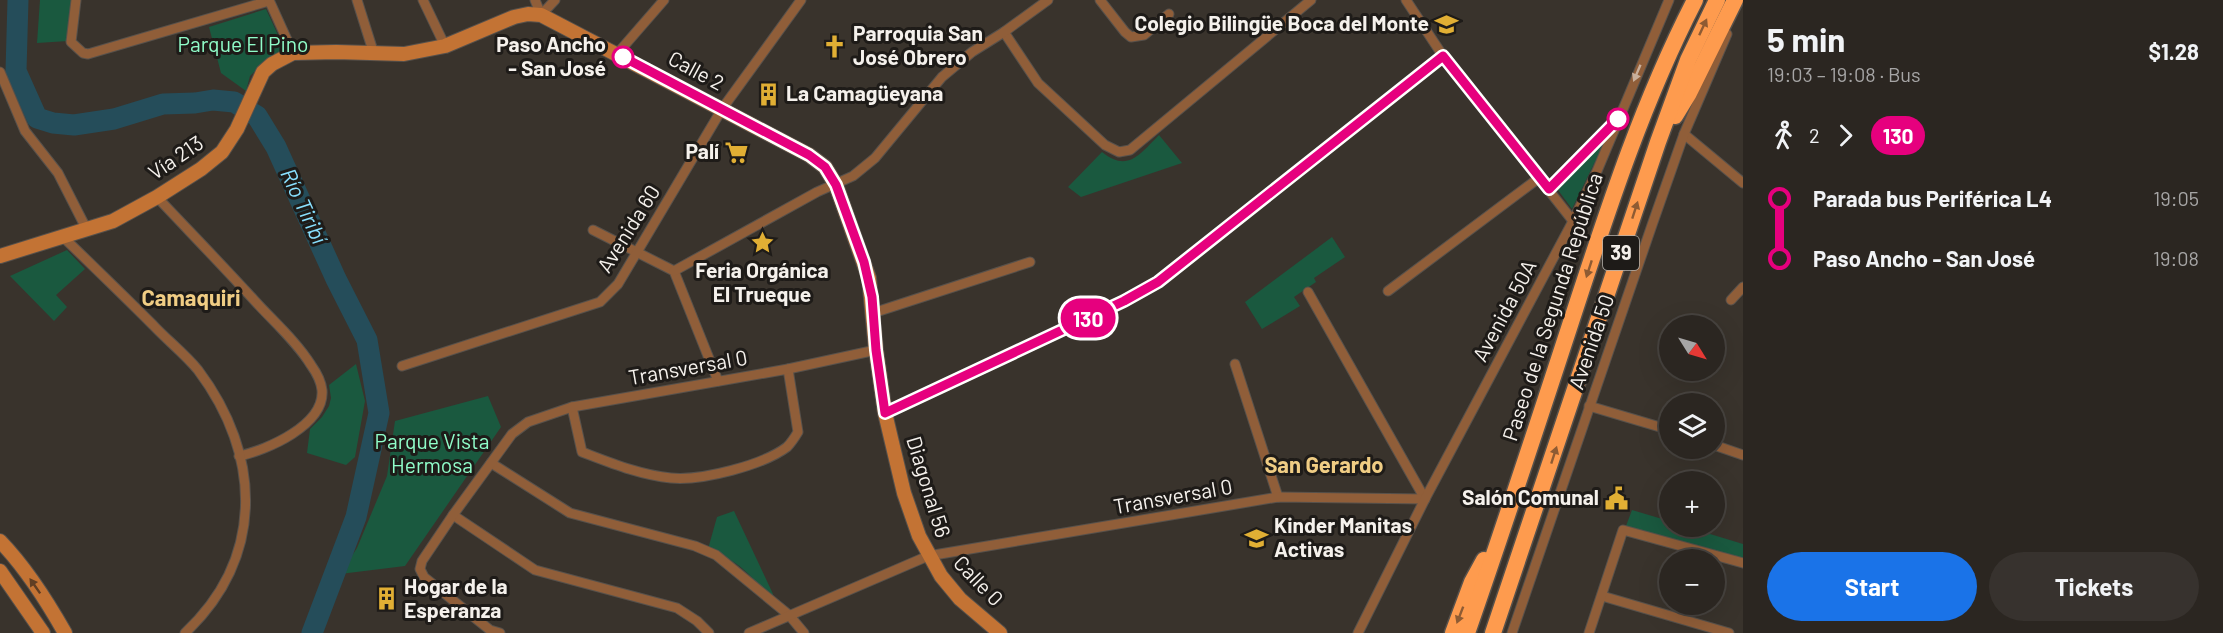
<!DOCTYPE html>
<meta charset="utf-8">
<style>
:root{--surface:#2b2621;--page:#37322e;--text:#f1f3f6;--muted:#a6a5a5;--line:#47433f;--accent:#1a73e8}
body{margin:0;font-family:Barlow,sans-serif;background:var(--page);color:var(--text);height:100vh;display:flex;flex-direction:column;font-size:22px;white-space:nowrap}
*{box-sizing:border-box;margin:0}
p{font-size:20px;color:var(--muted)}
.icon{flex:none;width:33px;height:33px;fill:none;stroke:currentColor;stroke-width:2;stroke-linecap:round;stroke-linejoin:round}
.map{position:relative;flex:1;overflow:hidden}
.details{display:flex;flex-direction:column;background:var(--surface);width:480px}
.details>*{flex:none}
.badge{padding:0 12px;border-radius:20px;font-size:21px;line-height:39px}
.needle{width:39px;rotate:127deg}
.fabs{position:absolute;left:1659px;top:315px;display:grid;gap:12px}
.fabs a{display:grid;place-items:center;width:66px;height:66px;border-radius:50%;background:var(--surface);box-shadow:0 6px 24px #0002,0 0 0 2px var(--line);font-size:30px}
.map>.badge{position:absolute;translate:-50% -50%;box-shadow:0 0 0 3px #fff}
.legs{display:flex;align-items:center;gap:9px;height:66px;padding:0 24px;font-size:20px}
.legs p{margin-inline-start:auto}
.headline{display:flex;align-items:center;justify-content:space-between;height:102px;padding:0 24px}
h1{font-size:33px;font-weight:700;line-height:45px}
.primary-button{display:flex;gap:12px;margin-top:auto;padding:12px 24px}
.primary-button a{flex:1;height:69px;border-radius:36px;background:var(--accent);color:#fff;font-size:24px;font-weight:700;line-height:69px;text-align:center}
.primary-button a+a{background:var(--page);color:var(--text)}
ul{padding:0 24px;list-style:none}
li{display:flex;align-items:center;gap:21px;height:60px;font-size:22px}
li i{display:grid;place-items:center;width:9px;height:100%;margin:0 8px;background:currentColor}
li i::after{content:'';width:15px;height:15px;margin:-8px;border:4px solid;border-radius:50%;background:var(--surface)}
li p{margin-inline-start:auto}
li:first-child i{background:linear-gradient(#0000 50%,currentColor 0)}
li:last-child i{background:linear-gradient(currentColor 50%,#0000 0)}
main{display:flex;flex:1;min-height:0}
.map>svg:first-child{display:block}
</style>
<main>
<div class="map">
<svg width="1743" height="633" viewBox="0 0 1743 633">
<rect width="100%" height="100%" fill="#39332c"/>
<g fill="#1a593f">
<path d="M40,0H79L68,41L37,43Z"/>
<path d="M266,9L286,52L259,67L250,76L246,91L221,73L209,27Z"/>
<path d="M1159,135L1182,163L1081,197L1068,187L1102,152C1128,173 1140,154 1159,135Z"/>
<path d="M1605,141L1572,209L1558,190Z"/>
<path d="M1332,237L1345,257L1314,278L1316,282L1294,297L1300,306L1262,329L1245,302Z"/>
<path d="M67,250L85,269L56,295L67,307L54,321L10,276Z"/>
<path d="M356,364L365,401L355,457L346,465L307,453L310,429L322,417L329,406L331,398L329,385Z"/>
<path d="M488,396L501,427L405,566L340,574L357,548L387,476L395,421Z"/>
<path d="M1632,510L1669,521L1670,526L1687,527L1743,544V564L1626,526Z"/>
<path d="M734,511L773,594L771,598C748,573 740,562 708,549L717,517Z"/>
</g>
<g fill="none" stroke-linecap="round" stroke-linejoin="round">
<path stroke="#254d5a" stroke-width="21" d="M18,0L16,71L37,118L53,123L74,125L114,119L163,104L195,103L213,100L234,102L257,116L276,147L336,279L367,340L379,413L356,517L312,633"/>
<defs>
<g id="street">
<path d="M76,0L71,42L83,53L88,54L269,1"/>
<path d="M269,0L293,53"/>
<path d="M357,0L374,54"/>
<path d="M423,0L445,46"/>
<path d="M535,0L541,15L555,0"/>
<path d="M1100,0L1125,32L1131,37L1144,35L1169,14"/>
<path d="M1406,0L1443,56L1573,221"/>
<path d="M1004,32L1038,83L1105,145L1119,152L1130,150L1311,0"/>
<path d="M617,54L664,0"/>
<path d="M0,72L25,131L58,173L86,228"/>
<path d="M1684,134L1743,183"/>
<path d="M1549,189L1614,123"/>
<path d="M157,197C189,231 222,265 254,300C273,321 296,341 311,365C316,372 321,381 322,390C325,425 267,450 239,456"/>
<path d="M593,230L674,271L718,381"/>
<path d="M62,236C92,265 123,295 153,325C167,340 185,354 198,370C262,455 265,558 185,633"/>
<path d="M674,271L817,192L853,176L875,158L942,77L972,52L1004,32L1048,0"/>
<path d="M1388,291L1539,178"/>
<path d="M1308,292L1425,499"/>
<path d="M1731,300L1743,287"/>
<path d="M873,313L1030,262"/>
<path d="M1235,364L1278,497"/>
<path d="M402,366L600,302L618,284L722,109L801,0"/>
<path d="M1589,406L1670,430"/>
<path d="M572,407L582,452C611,463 640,475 671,478C702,481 763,465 787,447C791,443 795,437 798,432L788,369"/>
<path d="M885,413L1124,301L1158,281L1443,56"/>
<path d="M1714,445L1743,455"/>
<path d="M491,463L570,513L695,546L716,555L789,615L804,633"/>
<path d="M453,515L535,570L677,608L697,621L709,633"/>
<path d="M1602,596L1729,633"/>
<path d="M500,633L490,630L424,577L420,569L422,561L453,515L512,434L528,422L572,407L788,369L876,350"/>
<path d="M749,633L928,556L1278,497L1425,499"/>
<path d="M1358,633L1425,499L1573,221L1597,171L1669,0"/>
<path d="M1512,633L1652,225L1684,134L1727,34"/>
<path d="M1589,633L1623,530L1743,563"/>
</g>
<g id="secondary">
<path d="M0,256L113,221L157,197L201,169L222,152L237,129L263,72L272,64L293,53L336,52L404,54L445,46L514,17L528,14L541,15L809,155L825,167L836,185L869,278L876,350L885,413L904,493L919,536L941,576L960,599L1000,633"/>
<path d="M0,541C26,568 47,601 65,633"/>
<path d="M0,571L43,633"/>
</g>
<g id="highway">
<path d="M1675,116L1689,93L1735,0"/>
<path d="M1453,633L1472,582L1484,560"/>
<path d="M1467,633C1503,530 1537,426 1571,322C1607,212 1642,103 1695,0"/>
<path d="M1493,633L1658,142L1688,60L1717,0"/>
</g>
</defs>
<use href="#street" stroke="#57514b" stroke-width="11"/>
<use href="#secondary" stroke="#57514b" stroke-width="16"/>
<use href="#highway" stroke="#57514b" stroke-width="19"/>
<use href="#street" stroke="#905e39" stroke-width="9"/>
<use href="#secondary" stroke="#c37334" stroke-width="14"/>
<use href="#highway" stroke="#fe9b4e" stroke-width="16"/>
</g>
<defs><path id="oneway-solid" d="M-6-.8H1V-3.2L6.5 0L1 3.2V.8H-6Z" transform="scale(1.5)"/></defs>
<g fill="#8e5b33">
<use href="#oneway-solid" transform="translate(1703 27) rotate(-65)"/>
<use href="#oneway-solid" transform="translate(1635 210) rotate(-72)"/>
<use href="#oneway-solid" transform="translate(1589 269) rotate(108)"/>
<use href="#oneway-solid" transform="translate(1554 455) rotate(-72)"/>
<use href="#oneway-solid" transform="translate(1460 615) rotate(111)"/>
</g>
<use fill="#c8af9b" href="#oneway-solid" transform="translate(1637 73) rotate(113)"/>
<use fill="#603e23" href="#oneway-solid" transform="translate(35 586) rotate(-125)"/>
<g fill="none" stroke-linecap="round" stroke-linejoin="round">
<defs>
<path id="line-1" d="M623,57L809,155L825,167L836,185L864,262L872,297L876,350L885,413L1124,301L1158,282L1443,56L1549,189L1618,119"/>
</defs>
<use href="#line-1" stroke="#fff" stroke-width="14"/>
<use href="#line-1" stroke="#e6007e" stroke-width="9"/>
</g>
<defs>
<symbol id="school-bare" viewBox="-9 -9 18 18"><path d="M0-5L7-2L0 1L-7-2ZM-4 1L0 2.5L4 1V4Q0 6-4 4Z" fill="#e1af34" stroke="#1e1b18" stroke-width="2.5" paint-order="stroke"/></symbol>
<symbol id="church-bare" viewBox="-9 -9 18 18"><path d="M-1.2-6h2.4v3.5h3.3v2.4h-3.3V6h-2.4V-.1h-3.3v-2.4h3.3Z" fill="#e1af34" stroke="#1e1b18" stroke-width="2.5" paint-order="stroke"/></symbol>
<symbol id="building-bare" viewBox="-9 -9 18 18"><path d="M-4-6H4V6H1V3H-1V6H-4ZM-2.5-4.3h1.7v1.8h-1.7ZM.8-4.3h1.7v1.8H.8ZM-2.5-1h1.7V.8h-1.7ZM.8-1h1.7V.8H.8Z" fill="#e1af34" stroke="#1e1b18" stroke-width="2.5" paint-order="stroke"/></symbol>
<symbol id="supermarket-bare" viewBox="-9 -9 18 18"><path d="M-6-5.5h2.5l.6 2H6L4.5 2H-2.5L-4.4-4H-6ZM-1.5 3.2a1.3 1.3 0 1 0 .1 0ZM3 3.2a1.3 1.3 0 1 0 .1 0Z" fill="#e1af34" stroke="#1e1b18" stroke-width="2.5" paint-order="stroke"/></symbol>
<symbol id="sight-bare" viewBox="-9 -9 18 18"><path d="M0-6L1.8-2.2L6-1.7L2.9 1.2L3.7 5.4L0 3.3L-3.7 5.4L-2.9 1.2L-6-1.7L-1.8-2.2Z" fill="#e1af34" stroke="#1e1b18" stroke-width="2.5" paint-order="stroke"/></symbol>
<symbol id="civic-bare" viewBox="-9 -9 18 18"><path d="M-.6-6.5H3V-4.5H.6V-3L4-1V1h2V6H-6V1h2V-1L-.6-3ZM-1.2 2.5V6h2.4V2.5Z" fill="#e1af34" stroke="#1e1b18" stroke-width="2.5" paint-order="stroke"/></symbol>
</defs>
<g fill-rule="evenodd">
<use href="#school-bare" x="1430" y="8" width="33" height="33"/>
<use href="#church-bare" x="818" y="30" width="33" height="33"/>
<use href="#building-bare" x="752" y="78" width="33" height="33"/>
<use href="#supermarket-bare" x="720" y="136" width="33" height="33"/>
<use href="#sight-bare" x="746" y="226" width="33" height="33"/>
<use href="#civic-bare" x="1600" y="482" width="33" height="33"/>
<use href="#school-bare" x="1240" y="522" width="33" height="33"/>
<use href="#building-bare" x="370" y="582" width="33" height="33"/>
</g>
<g fill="#fff" stroke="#e6007e" stroke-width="3">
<circle cx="623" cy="57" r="10"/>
<circle cx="1618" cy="119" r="10"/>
</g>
<g text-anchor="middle" stroke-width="6" stroke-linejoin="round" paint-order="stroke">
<rect fill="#1e1b18" stroke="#b4b1ac" stroke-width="1.5" x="1603" y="236" width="36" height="34" rx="4.5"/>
<g font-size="20" font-weight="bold" fill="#f5f1ec">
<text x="1621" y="260">39</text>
</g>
<g font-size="21" font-weight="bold" fill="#f5f1ec" stroke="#1e1b18" text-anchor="start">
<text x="1429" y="31" text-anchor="end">Colegio Bilingüe Boca del Monte</text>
<text x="853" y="41">Parroquia San<tspan x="853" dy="24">José Obrero</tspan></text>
<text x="786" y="101">La Camagüeyana</text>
<text x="719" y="159" text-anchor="end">Palí</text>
<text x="762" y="278" text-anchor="middle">Feria Orgánica<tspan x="762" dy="24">El Trueque</tspan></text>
<text x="1599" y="505" text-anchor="end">Salón Comunal</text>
<text x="1274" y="533">Kinder Manitas<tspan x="1274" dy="24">Activas</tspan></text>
<text x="404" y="594">Hogar de la<tspan x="404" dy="24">Esperanza</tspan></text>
</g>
<g font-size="21" fill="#90fdc9" stroke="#1e1b18">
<text x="243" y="52">Parque El Pino</text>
<text x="432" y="449">Parque Vista<tspan x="432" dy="24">Hermosa</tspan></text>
</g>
<g font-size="21" font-weight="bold" fill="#f5f1ec" stroke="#1e1b18" text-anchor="end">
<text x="606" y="52">Paso Ancho<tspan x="606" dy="24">- San José</tspan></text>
</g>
<g font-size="21" fill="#f5f1ec" stroke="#1e1b18">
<text transform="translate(696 71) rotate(28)" y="7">Calle 2</text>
<text transform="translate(176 158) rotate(-34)" y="7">Vía 213</text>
<text transform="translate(629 229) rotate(-58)" y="7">Avenida 60</text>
<text transform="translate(1553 307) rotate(-72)" y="7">Paseo de la Segunda República</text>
<text transform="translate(1505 311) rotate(-62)" y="7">Avenida 50A</text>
<text transform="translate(1592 342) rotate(-71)" y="7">Avenida 50</text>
<text transform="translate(688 368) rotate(-10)" y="7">Transversal 0</text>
<text transform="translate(928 487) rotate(73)" y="7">Diagonal 56</text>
<text transform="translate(1173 497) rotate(-10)" y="7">Transversal 0</text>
<text transform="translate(978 581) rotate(46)" y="7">Calle 0</text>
</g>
<g font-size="22" font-style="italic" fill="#88dffd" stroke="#1e1b18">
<text transform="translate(304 206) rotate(65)" y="8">Río Tiribí</text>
</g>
<g font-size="22" font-weight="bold" fill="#f0cd84" stroke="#1e1b18">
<text x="191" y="306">Camaquiri</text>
<text x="1324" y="473">San Gerardo</text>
</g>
</g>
</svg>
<div class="fabs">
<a><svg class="needle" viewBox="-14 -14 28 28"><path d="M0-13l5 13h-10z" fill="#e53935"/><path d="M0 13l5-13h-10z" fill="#a6a5a5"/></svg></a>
<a><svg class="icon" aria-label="layers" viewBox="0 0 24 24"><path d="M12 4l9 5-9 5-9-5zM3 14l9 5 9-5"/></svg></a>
<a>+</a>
<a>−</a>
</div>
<b class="badge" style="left:1088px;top:318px;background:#e6007e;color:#fff">130</b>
</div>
<section class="details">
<div class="headline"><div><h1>5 min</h1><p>19:03 – 19:08 · Bus</p></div><b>$1.28</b></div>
<div class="legs"><svg class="icon" aria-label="walk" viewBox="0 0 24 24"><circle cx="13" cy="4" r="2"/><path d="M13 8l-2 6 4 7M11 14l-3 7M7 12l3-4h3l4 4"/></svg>2<svg class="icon" aria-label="forward" viewBox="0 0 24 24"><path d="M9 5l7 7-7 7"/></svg><b class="badge" style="background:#e6007e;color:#fff">130</b></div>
<ul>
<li><i style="color:#e6007e"></i><b>Parada bus Periférica L4</b><p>19:05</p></li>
<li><i style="color:#e6007e"></i><b>Paso Ancho - San José</b><p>19:08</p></li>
</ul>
<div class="primary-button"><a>Start</a><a>Tickets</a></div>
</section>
</main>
